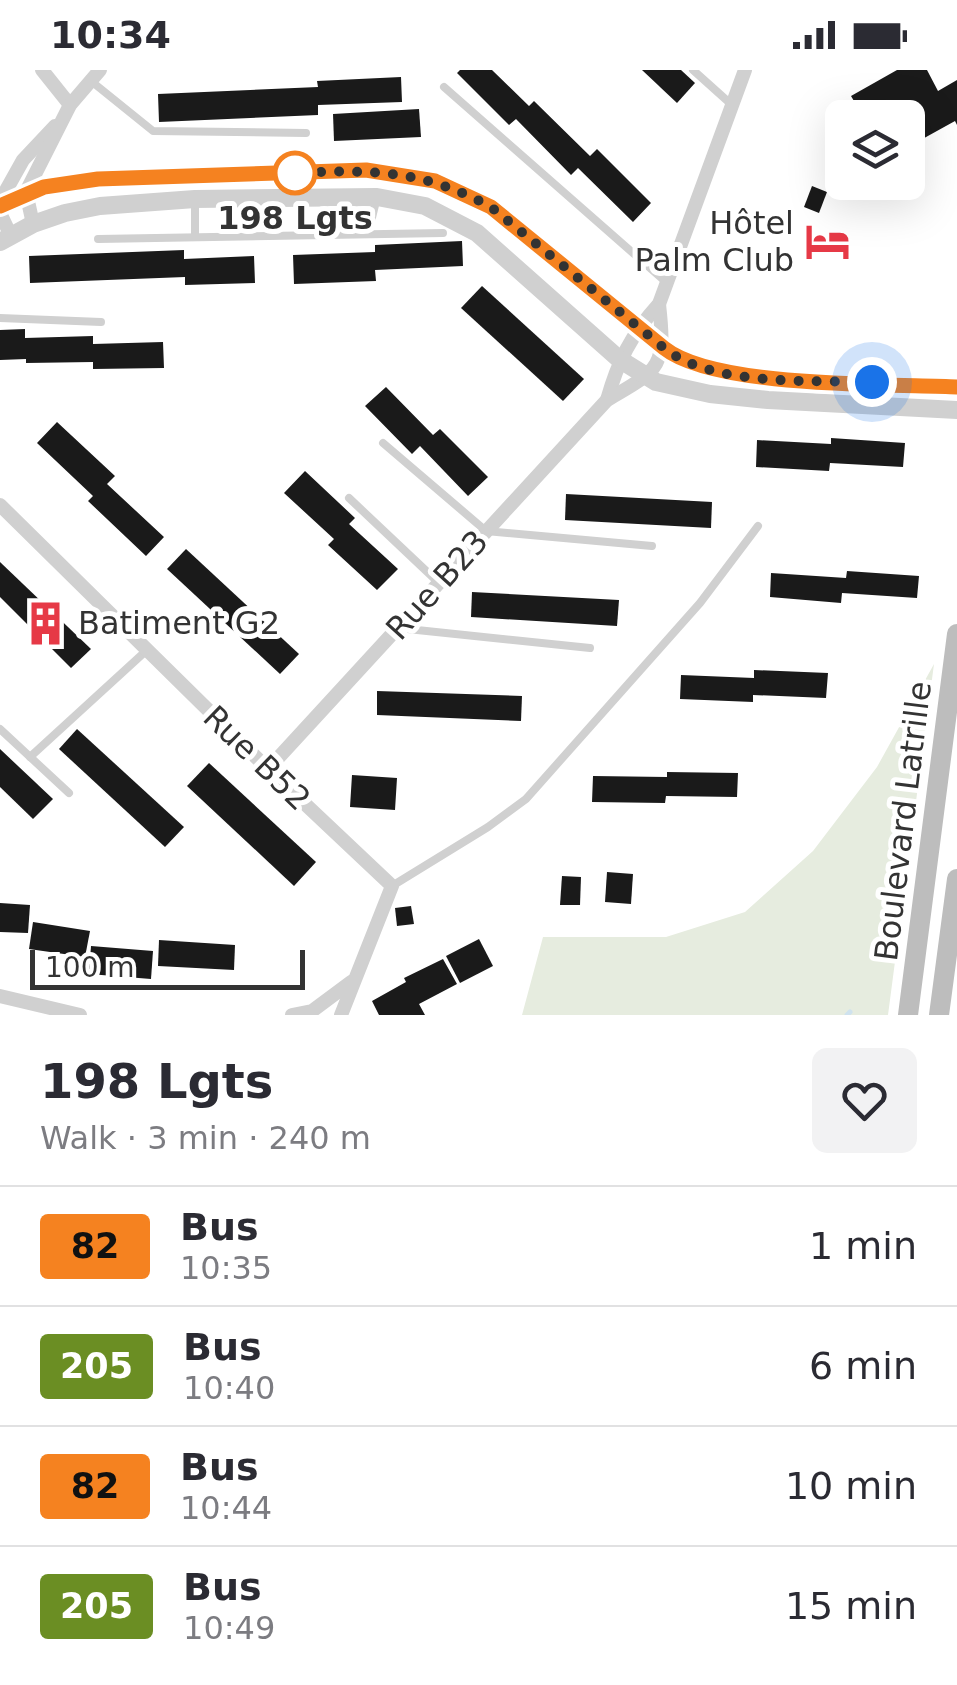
<!DOCTYPE html>
<meta charset="utf-8">
<style>
:root{--surface:#fff;--page:#f2f2f3;--text:#2b2b33;--muted:#7c7c81;--line:#e1e1e2}
body{margin:0;font-family:"DejaVu Sans",sans-serif;background:var(--page);color:var(--text);height:100vh;display:flex;flex-direction:column;font-size:38px;white-space:nowrap}
*{box-sizing:border-box;margin:0}
p{font-size:32px;color:var(--muted)}
.icon{flex:none;width:55px;height:55px;fill:none;stroke:currentColor;stroke-width:2;stroke-linecap:round;stroke-linejoin:round}
.map{position:relative;height:945px;overflow:hidden}
.side{display:flex;flex-direction:column;background:var(--surface);flex:1}
.side>*{flex:none}
.badge{padding:0 20px;border-radius:8px;font-size:35px;line-height:65px}
.fabs{position:absolute;left:825px;top:30px;display:grid;gap:20px}
.fabs a{display:grid;place-items:center;width:100px;height:100px;border-radius:15px;background:var(--surface);box-shadow:0 10px 40px #0002;font-size:50px}
.scale{position:absolute;left:30px;bottom:25px;width:275px;box-sizing:border-box;padding-left:10px;border:5px solid #333;border-top:0;font-size:28px;line-height:35px;white-space:nowrap;color:#333;-webkit-text-stroke:8px #fff;paint-order:stroke}
.you{position:absolute;width:50px;height:50px;margin:-25px;border:8px solid #fff;border-radius:50%;background:#1a73e8;box-shadow:0 0 0 15px #1a73e833}
.map>.badge{position:absolute;translate:-50% -50%;box-shadow:0 0 0 5px #fff}
.round{display:grid;place-items:center;flex:none;width:105px;height:105px;border-radius:15px;background:var(--page)}
.summary{display:flex;align-items:center;justify-content:space-between;height:170px;padding:0 40px}
h1{font-size:48px;font-weight:600;line-height:75px}
ul{padding:0;list-style:none}
li{display:flex;align-items:center;gap:30px;height:120px;padding:0 40px;border-top:2px solid var(--line)}
li div{flex:1}
li b{display:block;font-size:38px}
li em{font-style:normal}
li .badge{min-width:110px;font-weight:700;text-align:center}
.status{display:flex;justify-content:space-between;align-items:center;height:70px;padding:0 50px;background:var(--surface);direction:ltr}
.status svg{height:28px;fill:currentColor}
.map>svg:first-child{display:block}
</style>
<div class="status"><b>10:34</b><svg viewBox="0 0 49 12"><path d="M0 12V9h3v3zM5 12V6h3v6zM10 12V3h3v9zM15 12V0h3v12zM26 1h20v11H26zM47 4h2v5h-2z"/></svg></div>
<div class="map">
<svg width="957" height="945" viewBox="0 0 957 945">
<rect width="100%" height="100%" fill="#fff"/>
<path fill="#e6ecdf" d="M934,594L888,945H522L543,867H666L745,842L813,781L877,697Z"/>
<g fill="none" stroke-linecap="round" stroke-linejoin="round">
<path stroke="#cfe2ee" stroke-width="5" d="M847,945L850,942"/>
</g>
<g fill="#1a1a1a">
<path d="M460,0H492L529,36L534,31L590,86L597,79L651,133L633,152L578,98L571,105L516,49L509,55L457,3Z"/>
<path d="M642,0H681L695,13L677,33Z"/>
<path d="M897,0H927L938,21L957,10V55L955,51L908,77V48H864L851,26Z"/>
<path d="M401,7L402,32L318,35V45L159,52L158,24L318,17L317,11Z"/>
<path d="M419,39L421,67L334,71L333,44Z"/>
<path d="M812,116L827,122L819,143L804,137Z"/>
<path d="M462,171L463,196L375,200L376,211L294,214L293,185L375,182V175Z"/>
<path d="M184,180V189L254,186L255,213L185,215V207L30,213L29,186Z"/>
<path d="M482,216L584,309L563,331L461,238Z"/>
<path d="M25,259V268L93,266V274L163,272L164,298L93,299V292L26,293V289L0,290V260Z"/>
<path d="M386,317L433,365L440,359L488,407L468,426L420,376L412,384L365,336Z"/>
<path d="M57,352L115,406L107,414L164,467L146,486L88,431L93,426L37,373Z"/>
<path d="M831,368L905,373L903,397L830,393L829,401L756,397L757,370L831,374Z"/>
<path d="M305,401L355,448L349,454L398,499L377,520L328,475L334,469L284,423Z"/>
<path d="M566,424L712,432L711,458L565,450Z"/>
<path d="M186,479L299,584L280,604L167,499Z"/>
<path d="M0,492L91,579L71,598L0,527Z"/>
<path d="M847,501L919,506L917,528L842,523L841,533L770,527L771,503L846,508Z"/>
<path d="M472,522L619,530L617,556L471,547Z"/>
<path d="M754,600L828,603L826,628L753,625V632L680,629L681,605L754,608Z"/>
<path d="M377,621L522,626L521,651L377,645Z"/>
<path d="M77,659L184,757L165,777L59,679Z"/>
<path d="M0,679L53,729L33,749L0,717Z"/>
<path d="M209,693L316,792L294,816L187,716Z"/>
<path d="M667,702L738,703L737,727L666,726L665,733L592,732L593,706L667,707Z"/>
<path d="M352,705L397,708L395,740L350,737Z"/>
<path d="M607,802L633,804L631,834L605,832Z"/>
<path d="M562,806L581,807L580,835H560Z"/>
<path d="M0,833L30,835L28,863L0,862Z"/>
<path d="M411,836L414,854L397,856L395,838Z"/>
<path d="M33,852L90,861L85,887L29,879Z"/>
<path d="M479,869L493,896L460,913L446,886Z"/>
<path d="M159,870L235,875L234,900L158,896Z"/>
<path d="M91,876L153,881L151,909L89,904Z"/>
<path d="M443,889L457,914L419,934L425,945H379L372,931L406,912L404,908Z"/>
</g>
<g fill="none" stroke-linecap="round" stroke-linejoin="round">
<g stroke="#d0d0d0" stroke-width="8">
<path d="M693,0L732,35"/>
<path d="M91,11L153,61L306,63"/>
<path d="M444,17L666,212"/>
<path d="M368,164L377,127"/>
<path d="M195,167V129"/>
<path d="M98,169L443,163"/>
<path d="M0,248L101,252"/>
<path d="M383,373L486,461L652,476"/>
<path d="M349,428L439,513"/>
<path d="M398,558L590,578"/>
<path d="M0,659L69,723"/>
<path d="M30,687L147,580"/>
<path d="M392,816L488,757L526,729L700,533L758,456"/>
</g>
<g stroke="#d0d0d0" stroke-width="14">
<path d="M42,0L70,35"/>
<path d="M0,131L23,90L55,56"/>
<path d="M0,143L11,166"/>
<path d="M33,154L26,122L70,35L100,0"/>
<path d="M607,330C618,291 631,265 659,234L745,0"/>
<path d="M0,435L268,699L392,816L341,945"/>
<path d="M268,699L607,330C661,299 666,297 659,234"/>
<path d="M0,926L80,945"/>
<path d="M292,945L312,941L351,912"/>
</g>
<g stroke="#d0d0d0" stroke-width="18">
<path d="M0,136L44,117L98,109L366,101L435,111L491,137L663,278C715,319 887,313 957,317"/>
<path d="M0,172L33,154L65,143L100,136L195,129L377,127L425,136L477,163L619,289L656,312L710,324L768,330L957,340"/>
</g>
<g stroke="#bdbdbd" stroke-width="20">
<path d="M908,945L957,564"/>
<path d="M939,945L957,809"/>
</g>
</g>
<g fill="none" stroke-linecap="round" stroke-linejoin="round">
<defs>
<path id="line" d="M0,136L44,117L98,109L366,100L435,111L491,137L664,278C714,318 888,314 957,317"/>
</defs>
<use href="#line" stroke="#fff" stroke-width="22"/>
<use href="#line" stroke="#f58220" stroke-width="15"/>
<path stroke="#333" stroke-width="10" stroke-dasharray="0 18" d="M295,103H290C368,100 420,98 491,137L664,278C712,317 811,310 872,312"/>
</g>
<defs>
<symbol id="hotel-bare" viewBox="-9 -9 18 18"><path d="M-6-4.5h1.5V1H6V5H4.5V3h-9V5H-6ZM-4 0a1.8 1.8 0 1 1 3.6 0ZM.5 0V-2.5h3Q6-2.5 6 0Z" fill="#e63946" stroke="#fff" stroke-width="2.5" paint-order="stroke"/></symbol>
<symbol id="building-bare" viewBox="-9 -9 18 18"><path d="M-4-6H4V6H1V3H-1V6H-4ZM-2.5-4.3h1.7v1.8h-1.7ZM.8-4.3h1.7v1.8H.8ZM-2.5-1h1.7V.8h-1.7ZM.8-1h1.7V.8H.8Z" fill="#e63946" stroke="#fff" stroke-width="2.5" paint-order="stroke"/></symbol>
</defs>
<g fill-rule="evenodd">
<use href="#hotel-bare" x="796" y="140" width="63" height="63"/>
<use href="#building-bare" x="14" y="522" width="63" height="63"/>
</g>
<circle fill="#fff" stroke="#f58220" stroke-width="5" cx="295" cy="103" r="20"/>
<g text-anchor="middle" stroke-width="10" stroke-linejoin="round" paint-order="stroke">
<g font-size="32" font-weight="bold" fill="#333" stroke="#fff">
<text x="295" y="159">198 Lgts</text>
</g>
<g font-size="32" fill="#333" stroke="#fff" text-anchor="end">
<text x="794" y="164">Hôtel<tspan x="794" dy="37">Palm Club</tspan></text>
<text x="78" y="564" text-anchor="start">Batiment G2</text>
</g>
<g font-size="32" fill="#333" stroke="#fff">
<text transform="translate(437 515) rotate(-48)" y="11">Rue B23</text>
<text transform="translate(257 688) rotate(44)" y="11">Rue B52</text>
<text transform="translate(903 751) rotate(-83)" y="11">Boulevard Latrille</text>
</g>
</g>
</svg>
<div class="fabs">
<a><svg class="icon" aria-label="layers" viewBox="0 0 24 24"><path d="M12 4l9 5-9 5-9-5zM3 14l9 5 9-5"/></svg></a>
</div>
<div class="scale">100 m</div>
<div class="you" style="left:872px;top:312px"></div>
</div>
<section class="side">
<div class="summary"><div><h1>198 Lgts</h1><p>Walk · 3 min · 240 m</p></div><a class="round"><svg class="icon" aria-label="heart" viewBox="0 0 24 24"><path d="M12 20l-8-8c-3-5 5-10 8-4 3-6 11-1 8 4z"/></svg></a></div>
<ul>
<li><span class="badge" style="background:#f58220;color:#111">82</span><div><b>Bus</b><p>10:35</p></div><em>1 min</em></li>
<li><span class="badge" style="background:#6b8e23;color:#fff">205</span><div><b>Bus</b><p>10:40</p></div><em>6 min</em></li>
<li><span class="badge" style="background:#f58220;color:#111">82</span><div><b>Bus</b><p>10:44</p></div><em>10 min</em></li>
<li><span class="badge" style="background:#6b8e23;color:#fff">205</span><div><b>Bus</b><p>10:49</p></div><em>15 min</em></li>
</ul>
</section>
